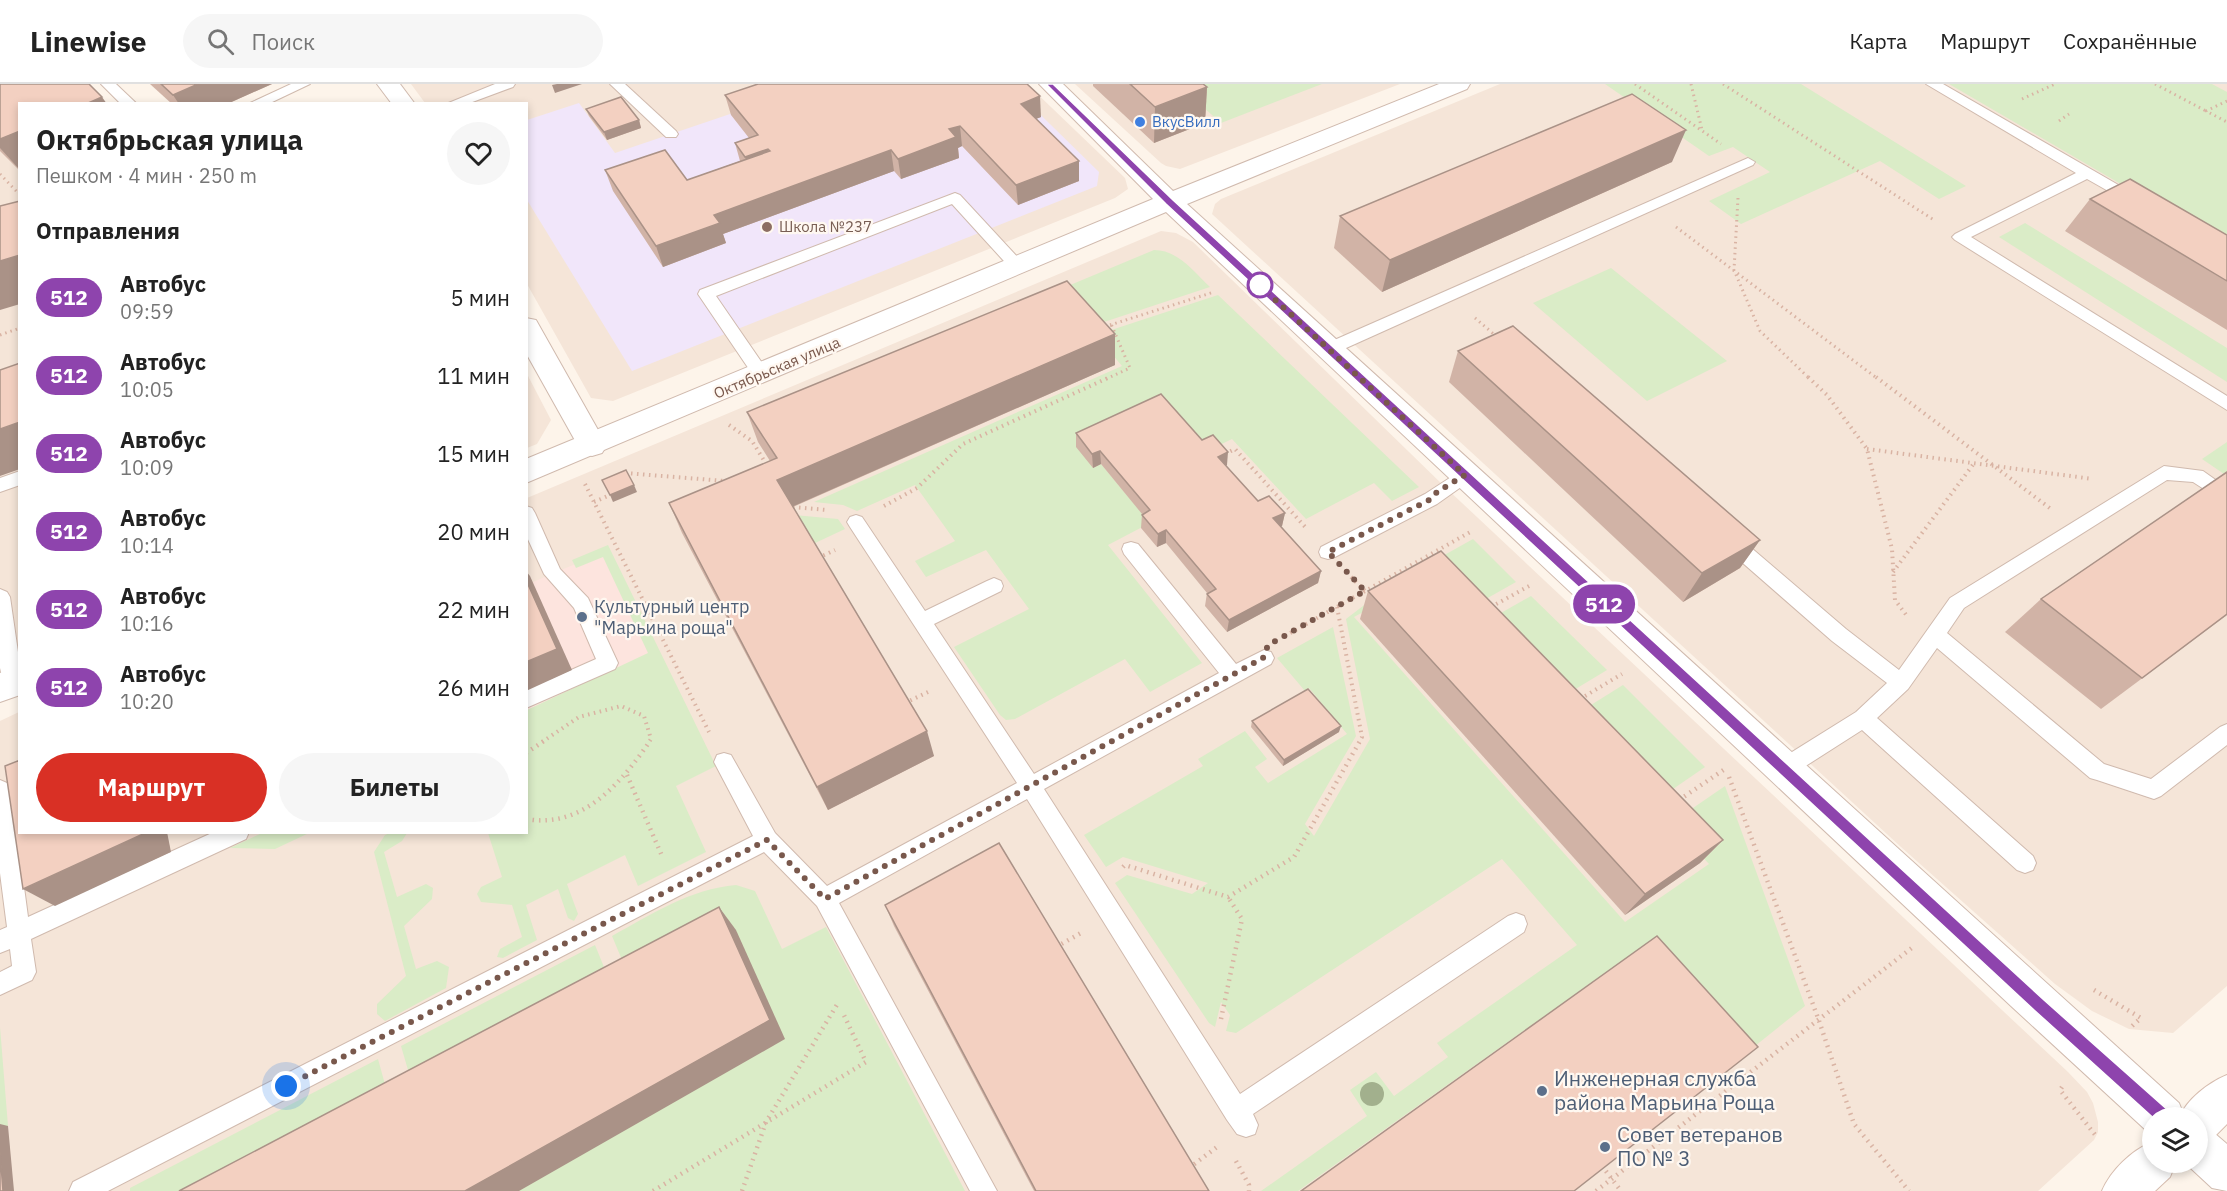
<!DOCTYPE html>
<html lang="ru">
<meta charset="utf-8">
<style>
:root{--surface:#fff;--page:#f6f6f6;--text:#222;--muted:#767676;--line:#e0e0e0;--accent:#d93025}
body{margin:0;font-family:"IBM Plex Sans",sans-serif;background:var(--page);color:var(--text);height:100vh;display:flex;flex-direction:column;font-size:22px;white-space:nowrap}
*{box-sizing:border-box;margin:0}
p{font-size:20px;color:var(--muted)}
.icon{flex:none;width:33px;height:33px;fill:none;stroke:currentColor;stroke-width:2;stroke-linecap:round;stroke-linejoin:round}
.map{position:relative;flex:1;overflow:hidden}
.sheet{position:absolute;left:18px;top:18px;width:510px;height:732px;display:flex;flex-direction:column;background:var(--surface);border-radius:0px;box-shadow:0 3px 9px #0003}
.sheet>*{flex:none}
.badge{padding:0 12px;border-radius:20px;font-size:21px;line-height:39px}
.fabs{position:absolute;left:2142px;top:1023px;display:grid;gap:12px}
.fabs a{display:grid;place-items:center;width:66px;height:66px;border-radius:50%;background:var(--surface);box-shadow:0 3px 9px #0003;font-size:30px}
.you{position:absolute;width:30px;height:30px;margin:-15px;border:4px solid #fff;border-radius:50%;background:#1a73e8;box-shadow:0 0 0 9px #1a73e833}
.map>.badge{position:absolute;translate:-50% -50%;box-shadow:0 0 0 3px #fff}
h2{padding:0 18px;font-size:22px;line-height:54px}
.round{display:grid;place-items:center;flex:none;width:63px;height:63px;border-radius:32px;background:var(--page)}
.head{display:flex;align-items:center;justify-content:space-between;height:102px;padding:0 18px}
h1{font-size:28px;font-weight:800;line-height:45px}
.action{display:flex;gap:12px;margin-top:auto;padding:12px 18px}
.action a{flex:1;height:69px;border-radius:36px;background:var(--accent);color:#fff;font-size:24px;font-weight:800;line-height:69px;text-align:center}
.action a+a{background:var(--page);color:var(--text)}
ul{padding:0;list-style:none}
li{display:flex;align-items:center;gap:18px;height:78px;padding:0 18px}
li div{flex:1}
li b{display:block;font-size:22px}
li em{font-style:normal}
li .badge{min-width:66px;font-weight:700;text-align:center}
header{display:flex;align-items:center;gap:36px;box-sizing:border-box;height:84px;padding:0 30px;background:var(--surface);border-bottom:2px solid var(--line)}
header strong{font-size:28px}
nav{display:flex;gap:33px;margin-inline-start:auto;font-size:21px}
.search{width:420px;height:54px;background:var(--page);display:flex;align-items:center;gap:15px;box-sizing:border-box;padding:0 21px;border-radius:33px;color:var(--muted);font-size:22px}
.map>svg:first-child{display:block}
</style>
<header>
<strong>Linewise</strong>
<div class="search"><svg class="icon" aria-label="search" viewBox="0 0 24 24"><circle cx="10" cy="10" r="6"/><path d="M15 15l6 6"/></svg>Поиск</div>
<nav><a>Карта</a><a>Маршрут</a><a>Сохранённые</a></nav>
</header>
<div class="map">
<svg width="2227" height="1107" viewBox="0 0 2227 1107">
<rect width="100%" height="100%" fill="#fdf4ea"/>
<g fill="#f5e5d8">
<path d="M0,0L20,20V573L0,581Z"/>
<path d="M411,0H1027L1125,94L1128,105L1115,114L613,317L591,314L527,200L526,20L425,19Z"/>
<path d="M1075,0H1400L1180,85L1166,82L1161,79Z"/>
<path d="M1500,0H2227V902L2173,949L2129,945L2092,927L2055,900L1901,763L1212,130L1215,120L1221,115Z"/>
<path d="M1161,147L1176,149L1193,158L1445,403L2068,988L2087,1008L2093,1019L2098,1038V1048L2094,1056L2038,1107H0V637L19,628L20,748H526L527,414Z"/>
<path d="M527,290L551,336L537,360L527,364Z"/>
</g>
<path fill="#fde4de" d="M606,467L654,567L527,626L526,493L533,498Z"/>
<path fill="#f1e6fa" d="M819,0H1009L1099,88L1097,102L632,287L527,116V36L579,19L615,69Z"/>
<g fill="#daecc7">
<path d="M1205,0H1322L1221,39L1185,7Z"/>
<path d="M1605,0H1801L1966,102L1939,115L1880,77L1741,140L1709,117L1770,88L1733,63L1709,72Z"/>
<path d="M1949,0H2212L2227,8V162Z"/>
<path d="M2025,139L2227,264V298L1999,153Z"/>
<path d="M1154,166C1178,166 1194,188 1210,203L1098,240L1063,204Z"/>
<path d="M1611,184L1727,277L1647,317L1533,219Z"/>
<path d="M1218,211L1419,403L1392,417L1374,399L1306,435L1232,355L1201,370L1160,324L1093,384L1101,380L1150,439L1108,461L1202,579L1150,608L1125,575L1015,635L1006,636L1000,631L954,563L1029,525L986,466L926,493L915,477L955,457L915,401L857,427L843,421L814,418L1122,282L1096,251Z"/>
<path d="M2227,358V392L2202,375Z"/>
<path d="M794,431L838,435L845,445L813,460Z"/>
<path d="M1473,455L1516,498L1470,524L1431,491L1354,533L1625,838L1709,780L1676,745L1677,735L1725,702L1805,922L1735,978L1636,867L1298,1107H1261L1367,1032L1350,1006L1376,988L1394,1012L1448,973L1437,959L1577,861L1502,775L1236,949L1226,947L1230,931L1221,918L1215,943L1209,939L1115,799L1127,791L1192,810L1208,799L1123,773L1106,783L1084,751L1203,682L1198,675L1245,647L1267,675L1255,683L1268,699L1347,650L1309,604L1305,607L1277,574L1333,543L1356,652L1305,740L1314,752L1370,655L1346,535L1389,502Z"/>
<path d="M608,461L716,682L676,702L706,768L638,802L625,771L567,800L578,830L574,837L568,834L558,805L526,821L537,856L503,874L497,873L500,865L522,853L512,821L481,818L477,810L481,803L502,793L488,749L526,748L527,626L648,569L603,473L576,484L572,476Z"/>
<path d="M1531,512L1607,586L1559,615L1485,538Z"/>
<path d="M1623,601L1705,683L1657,716L1575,631Z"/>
<path d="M264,748H309V749L275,765L230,764Z"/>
<path d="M390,749H407L402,757L384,768L397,813L426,800L433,804L432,815L404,842L416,885L437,877L449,883L446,904L385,937L377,930V920L406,892L374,768L385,751Z"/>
<path d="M736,801L755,807L782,865L826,843L965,1107H130V1104L378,975L391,1022L415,1010L401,962L595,861L613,905L630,895L612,852C652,830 690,805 736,801Z"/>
<path d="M0,943L8,1042L0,1046Z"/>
</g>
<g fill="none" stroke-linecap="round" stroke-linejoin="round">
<defs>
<g id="service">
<path d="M101,0H116L137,20H121Z"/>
<path d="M291,0H310L268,20H248Z"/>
<path d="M495,0H515L513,3L467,20H446Z"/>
<path d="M610,0H625L676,47L678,50L676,53H666Z"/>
<path d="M1926,0H1943L2141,114L2143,117L2141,120H2131L2087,95L1971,153L2227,312V326L1955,156L1952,153L1955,150L2076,89Z"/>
<path d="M1748,74L1755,78L1753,81L1335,269H1323L1321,265L1323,261Z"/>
<path d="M955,109L960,111L1023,179L1026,183L1023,187H1013L952,120L716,212L767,286L769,290L767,294H755L698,210L700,206Z"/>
<path d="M2164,382L2203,387L2227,404V420L2193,398L2167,396L1964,524L1947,549L2104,680L2151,695L2220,643L2227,640V661L2161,712L2154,715L2097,696L2090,694L1937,564L1908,605L1877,634L2033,772L2036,779L2033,786L2025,789L2017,786L1862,646L1790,692L1783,694L1776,692L1773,685L1776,678L1856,628L1887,599L1832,557L1721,460L1719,455L1721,450L1728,448L1735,450L1846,545L1899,586L1950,514Z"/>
<path d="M1465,384L1471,386L1474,391L1471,396L1437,420L1335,473L1328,475L1321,473L1319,468L1321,463L1425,410Z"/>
<path d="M20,387V401L0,408V394Z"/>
<path d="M526,422L532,424L535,429L560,485L588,514L618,579L615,585L526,624V606L596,575L574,524L544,490L526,451Z"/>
<path d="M856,431L862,433L925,527L987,497L994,494L1001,497L1003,502L1001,507L934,540L1034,690L1219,589L1124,470L1122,465L1124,460L1131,458L1138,460L1236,580L1264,566L1271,568L1274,574L1271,580L1044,705L1240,1010L1508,832L1516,829L1524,832L1527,840L1524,848L1253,1030L1258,1041L1255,1050L1246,1053L1237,1050L1227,1036L1027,715L839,819L997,1107H970L817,822L764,768L108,1107H69L73,1098L753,752L714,678L717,671L724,669L731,671L775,749L827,802L1017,699L850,443L847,438L850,433Z"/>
<path d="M0,505L7,508L10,513L20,582V604L12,607L5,605L0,584Z"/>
<path d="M0,696L7,699L11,706L28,833L214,748H249L246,755L31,855L36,888L32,896L0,911V888L12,882L10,865L0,869V846L7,843L0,789Z"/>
</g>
<g id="minor">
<path d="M377,0H400L415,20H392Z"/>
<path d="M526,234L536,236L602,353L607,361L602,369L592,372L582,369L526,269Z"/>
</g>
<g id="tertiary">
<path d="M1039,0H1063L1173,107L1439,0H1470L1467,5L1187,120L2179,1019L2185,1034H2152V1050L2149,1049L2011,922L1166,128L526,399V375L1153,115Z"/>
<path d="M20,582V611L0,618V589Z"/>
<path d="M2198,1042L2213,1048L2227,1060V1107L2212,1104L2184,1078H2198Z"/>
</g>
<g id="secondary">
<path d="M2227,991V1040L2213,1054L2198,1060V1034H2179C2187,1015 2208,999 2227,991Z"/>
<path d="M2152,1058V1078H2176L2170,1093L2155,1107H2102C2111,1086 2131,1067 2152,1058Z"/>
</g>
</defs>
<use href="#service" stroke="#d0baae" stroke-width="2"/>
<use href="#minor" stroke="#d0baae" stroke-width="2"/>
<use href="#tertiary" stroke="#d0baae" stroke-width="2"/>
<use href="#secondary" stroke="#d6bcae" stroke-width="2"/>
<g stroke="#d9b3a3" stroke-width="3" stroke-dasharray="1.5 4" stroke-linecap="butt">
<path d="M1635,0L1721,60"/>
<path d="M1691,0L1702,46"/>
<path d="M1723,0L1934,136"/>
<path d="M2155,0L2206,27"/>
<path d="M2022,15L2055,0"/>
<path d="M2227,17L2206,27L2227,38"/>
<path d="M2059,37L2069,30"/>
<path d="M0,90L20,111"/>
<path d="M1738,114L1734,186L1760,247L1810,295"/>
<path d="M1676,143L1878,295"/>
<path d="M1475,234L1496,252"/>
<path d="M1110,241L1214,208"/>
<path d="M0,251L20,244"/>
<path d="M1106,295L1130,284L1111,240"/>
</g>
<g stroke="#d9b3a3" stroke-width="4" stroke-dasharray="1.5 4.5" stroke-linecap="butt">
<path d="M1808,293L1827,311L1867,365L1892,465L1895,516L1907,532"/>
<path d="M1876,293L2051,425"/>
<path d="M729,341L752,357L768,383"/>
<path d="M1867,365L2093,395"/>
<path d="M1225,370L1235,365L1307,445"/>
<path d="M625,389L725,397"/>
<path d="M585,400L709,648"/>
<path d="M594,418L610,411"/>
<path d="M884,422L917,404L963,360L1110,293"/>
<path d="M793,423L827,426"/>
<path d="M818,474L835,466"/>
<path d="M1893,488L1975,378"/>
<path d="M1351,493L1365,507"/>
<path d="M1337,523L1362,653L1359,658"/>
<path d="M1491,523L1529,502"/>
<path d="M1285,552L1472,447"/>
<path d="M1580,615L1622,590"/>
<path d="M905,619L928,608"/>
<path d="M542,658L579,633L621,622L644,632L651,655L649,658"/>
</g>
<g stroke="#d9b3a3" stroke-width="4.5" stroke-dasharray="1.5 5" stroke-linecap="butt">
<path d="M526,669L544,657"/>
<path d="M627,691L662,772"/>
<path d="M1729,693L1818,934L1854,1040L1909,1107"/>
<path d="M1679,716L1725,685"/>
<path d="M526,735C583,745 621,699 650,657"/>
<path d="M1123,783L1125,781L1228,813L1294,773L1360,657"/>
<path d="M1056,863L1081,849"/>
<path d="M2094,906L2141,934L2131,943"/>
<path d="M1221,935L1242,835L1228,813"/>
<path d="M2062,1003L2060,1006L2096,1052"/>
<path d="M1236,1077L1249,1101V1107"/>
<path d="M1602,1082L1621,1107"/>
<path d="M1189,1084L1217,1063"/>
<path d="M653,1107L866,978L842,927"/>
<path d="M742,1107L766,1038L838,919"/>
<path d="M1596,1107L1913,863"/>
</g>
<use href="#service" fill="#fff" fill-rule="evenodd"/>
<use href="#minor" fill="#fff" fill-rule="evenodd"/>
<use href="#tertiary" fill="#fff" fill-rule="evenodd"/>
<use href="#secondary" fill="#fff" fill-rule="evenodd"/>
</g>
<circle fill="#a2b08d" cx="1372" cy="1010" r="12"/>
<g fill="#d1b3a6">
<path d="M0,0L20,20V87L0,67Z"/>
<path d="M150,0H272L227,20H172Z"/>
<path d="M1093,0H1203L1207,3L1205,39L1154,59L1093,2Z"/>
<path d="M725,11L1041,33L1036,35L1079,97L1018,121L962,62L958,64L959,74L901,95L894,87L723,150L726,159L663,183L613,107L605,86L687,96L740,77L735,59L749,54L731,31Z"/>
<path d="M586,25L639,36L641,44L607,56L589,32Z"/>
<path d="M1672,78L1382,208L1334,164L1340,132Z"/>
<path d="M2090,115L2227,151V246L2065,147Z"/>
<path d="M1115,250V281L793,423L934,672L828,726L682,449L669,419L770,377L758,358L747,328Z"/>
<path d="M1458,267L1760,456L1740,484L1683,518L1449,298Z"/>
<path d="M1076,349L1202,356L1227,381L1226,382L1258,417L1285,429L1282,442H1281L1321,487L1318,499L1227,548L1205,522L1207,509L1166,459L1157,463L1141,444L1142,430L1101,380L1093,384L1076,363Z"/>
<path d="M1368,507L1723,756L1700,779L1625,831L1360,535Z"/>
<path d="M2041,515L2227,531L2101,625L2005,548Z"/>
<path d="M1252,637L1339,648L1283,682L1251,643Z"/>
<path d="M885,821L1209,1107H1034L894,842Z"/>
</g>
<g fill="#aa9287">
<path d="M198,0H272L227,20H179L173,11Z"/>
<path d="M557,0H582L555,9L552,1Z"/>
<path d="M1207,3L1205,39L1154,59L1155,23Z"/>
<path d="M1040,12L1041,33L1022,40L1021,20Z"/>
<path d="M102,13L107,20H86Z"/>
<path d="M639,36L641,44L607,56L604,48Z"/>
<path d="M960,42L962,62L958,64L959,74L901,95L898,75L949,45Z"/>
<path d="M1686,46L1672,78L1382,208L1390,176Z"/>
<path d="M20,47V86L0,64V55Z"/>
<path d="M768,65L774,85L751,93L745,73Z"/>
<path d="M891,66L894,87L723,150L726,159L663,183L656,162L714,131Z"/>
<path d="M1079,77V97L1018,121L1016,101Z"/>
<path d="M20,171V220L0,226V177Z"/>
<path d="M1115,250V281L787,425L777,396Z"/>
<path d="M20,338V385L0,392V345Z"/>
<path d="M1100,367L1101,380L1093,384L1092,370Z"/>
<path d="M1228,368L1227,381L1216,387L1218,373Z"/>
<path d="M634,401L637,408L613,418L610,411Z"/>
<path d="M1285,429L1282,442L1271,447L1273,434Z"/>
<path d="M1166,446V459L1157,463L1158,450Z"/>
<path d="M1760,456L1740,484L1683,518L1702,489Z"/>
<path d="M526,487L530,492L572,586L526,607Z"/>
<path d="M1321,487L1318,499L1227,548L1229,536Z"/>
<path d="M1341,642L1339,648L1283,682L1284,676Z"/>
<path d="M927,647L934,672L828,726L817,703Z"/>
<path d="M142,748H167L171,768L55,822L23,805Z"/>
<path d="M1723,756L1700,779L1625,831L1645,810Z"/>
<path d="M719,823L736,846L785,955L519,1107H465Z"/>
<path d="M0,1040L8,1042L14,1107H3L0,1068Z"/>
</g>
<g fill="#f3d0c1" stroke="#aa9287" stroke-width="1.5">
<path d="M0,0H89L102,13L86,20H20V47L0,55Z"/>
<path d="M161,0H198L173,11Z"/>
<path d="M758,0H1027L1040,12L1021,20L1079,77L1016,101L960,42L949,45L956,53L898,75L891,66L714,131L720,139L656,162L605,86L665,66L687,96L770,67L768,65L745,73L735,59L758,51L725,11Z"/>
<path d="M1130,0H1203L1207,3L1155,23Z"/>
<path d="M1632,10L1686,46L1390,176L1340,132Z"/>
<path d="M621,13L639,36L604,48L586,25Z"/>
<path d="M2130,95L2227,151V197L2090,115Z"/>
<path d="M20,117V171L0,177V122Z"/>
<path d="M1067,197L1115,250L777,396L927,647L817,703L669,419L777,374L747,328Z"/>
<path d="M1513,242L1760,456L1702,489L1458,267Z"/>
<path d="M20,279V338L0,345V286Z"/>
<path d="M1161,310L1202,356L1213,351L1228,368L1218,373L1258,417L1269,412L1285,429L1273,434L1321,487L1229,536L1207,510L1216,505L1166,446L1158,450L1142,431L1150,426L1100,367L1092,370L1076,349Z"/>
<path d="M626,386L634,401L610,411L602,396Z"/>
<path d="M2227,388V530L2142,594L2041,515Z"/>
<path d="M1441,467L1723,756L1645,810L1368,507Z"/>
<path d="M526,496L557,565L526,578Z"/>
<path d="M1308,605L1341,642L1284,676L1252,637Z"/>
<path d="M20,676V748H142L143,750L23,805L5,682Z"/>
<path d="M999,759L1209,1107H1036L885,821Z"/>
<path d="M719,823L770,936L465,1107H179Z"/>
<path d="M1657,852L1758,963L1574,1107H1301Z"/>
<path d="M0,1068L3,1107H0Z"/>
</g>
<path fill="#8e44ad" stroke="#fff" stroke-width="1.5" d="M1046,0H1053L1173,116L2044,916L2170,1028L2172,1034L2170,1039L2164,1041L2159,1039L2034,926L1166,120Z"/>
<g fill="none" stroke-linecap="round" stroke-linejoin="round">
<path stroke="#79584c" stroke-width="6" stroke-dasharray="0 10.8" d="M286,1002L767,756L825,815L1263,574L1268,561L1365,507L1328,468L1431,415L1437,408L1465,391L1257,199L1260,201"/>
</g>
<circle fill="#3f7fe0" stroke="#fff8f1" stroke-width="2" cx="1140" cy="38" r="6"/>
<circle fill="#8d6e63" stroke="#fff8f1" stroke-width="2" cx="767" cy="143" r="6"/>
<circle fill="#fff" stroke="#8e44ad" stroke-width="3" cx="1260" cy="201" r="12"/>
<g fill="#5c6f8a" stroke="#fff8f1" stroke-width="2">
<circle cx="582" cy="533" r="6"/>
<circle cx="1542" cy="1007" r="6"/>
<circle cx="1605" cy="1063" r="6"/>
</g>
<g text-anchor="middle" stroke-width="4.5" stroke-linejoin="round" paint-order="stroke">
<g font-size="15" fill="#366cbe" stroke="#fff8f1" text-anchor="start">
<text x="1152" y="43">ВкусВилл</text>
</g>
<g font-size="15" fill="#785e54" stroke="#fff8f1" text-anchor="start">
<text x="779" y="148">Школа №237</text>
</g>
<g font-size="15" fill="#79584c" stroke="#fff8f1">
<text transform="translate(777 284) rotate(-23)" y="5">Октябрьская улица</text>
</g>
<g font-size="18" fill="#4e5e75" stroke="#fff8f1" text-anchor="start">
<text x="594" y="529">Культурный центр<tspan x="594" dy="21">"Марьина роща"</tspan></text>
</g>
<g font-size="21" fill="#4e5e75" stroke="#fff8f1" text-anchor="start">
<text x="1554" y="1002">Инженерная служба<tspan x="1554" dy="24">района Марьина Роща</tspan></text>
<text x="1617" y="1058">Совет ветеранов<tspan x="1617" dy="24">ПО № 3</tspan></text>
</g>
</g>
</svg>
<div class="fabs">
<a><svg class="icon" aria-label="layers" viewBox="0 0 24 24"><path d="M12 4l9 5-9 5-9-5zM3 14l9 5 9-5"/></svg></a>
</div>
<div class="you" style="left:286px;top:1002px"></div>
<b class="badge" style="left:1604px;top:520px;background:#8e44ad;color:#fff">512</b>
<section class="sheet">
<div class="head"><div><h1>Октябрьская улица</h1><p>Пешком · 4 мин · 250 m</p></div><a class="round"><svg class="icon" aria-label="heart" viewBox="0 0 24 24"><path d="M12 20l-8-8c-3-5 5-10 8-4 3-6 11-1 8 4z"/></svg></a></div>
<h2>Отправления</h2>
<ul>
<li><span class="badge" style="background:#8e44ad;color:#fff">512</span><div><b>Автобус</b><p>09:59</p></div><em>5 мин</em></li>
<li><span class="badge" style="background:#8e44ad;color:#fff">512</span><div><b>Автобус</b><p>10:05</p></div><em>11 мин</em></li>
<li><span class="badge" style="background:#8e44ad;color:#fff">512</span><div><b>Автобус</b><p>10:09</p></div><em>15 мин</em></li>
<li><span class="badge" style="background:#8e44ad;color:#fff">512</span><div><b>Автобус</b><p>10:14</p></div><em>20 мин</em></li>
<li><span class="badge" style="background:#8e44ad;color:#fff">512</span><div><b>Автобус</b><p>10:16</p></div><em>22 мин</em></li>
<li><span class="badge" style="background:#8e44ad;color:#fff">512</span><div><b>Автобус</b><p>10:20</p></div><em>26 мин</em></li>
</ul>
<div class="action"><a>Маршрут</a><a>Билеты</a></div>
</section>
</div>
